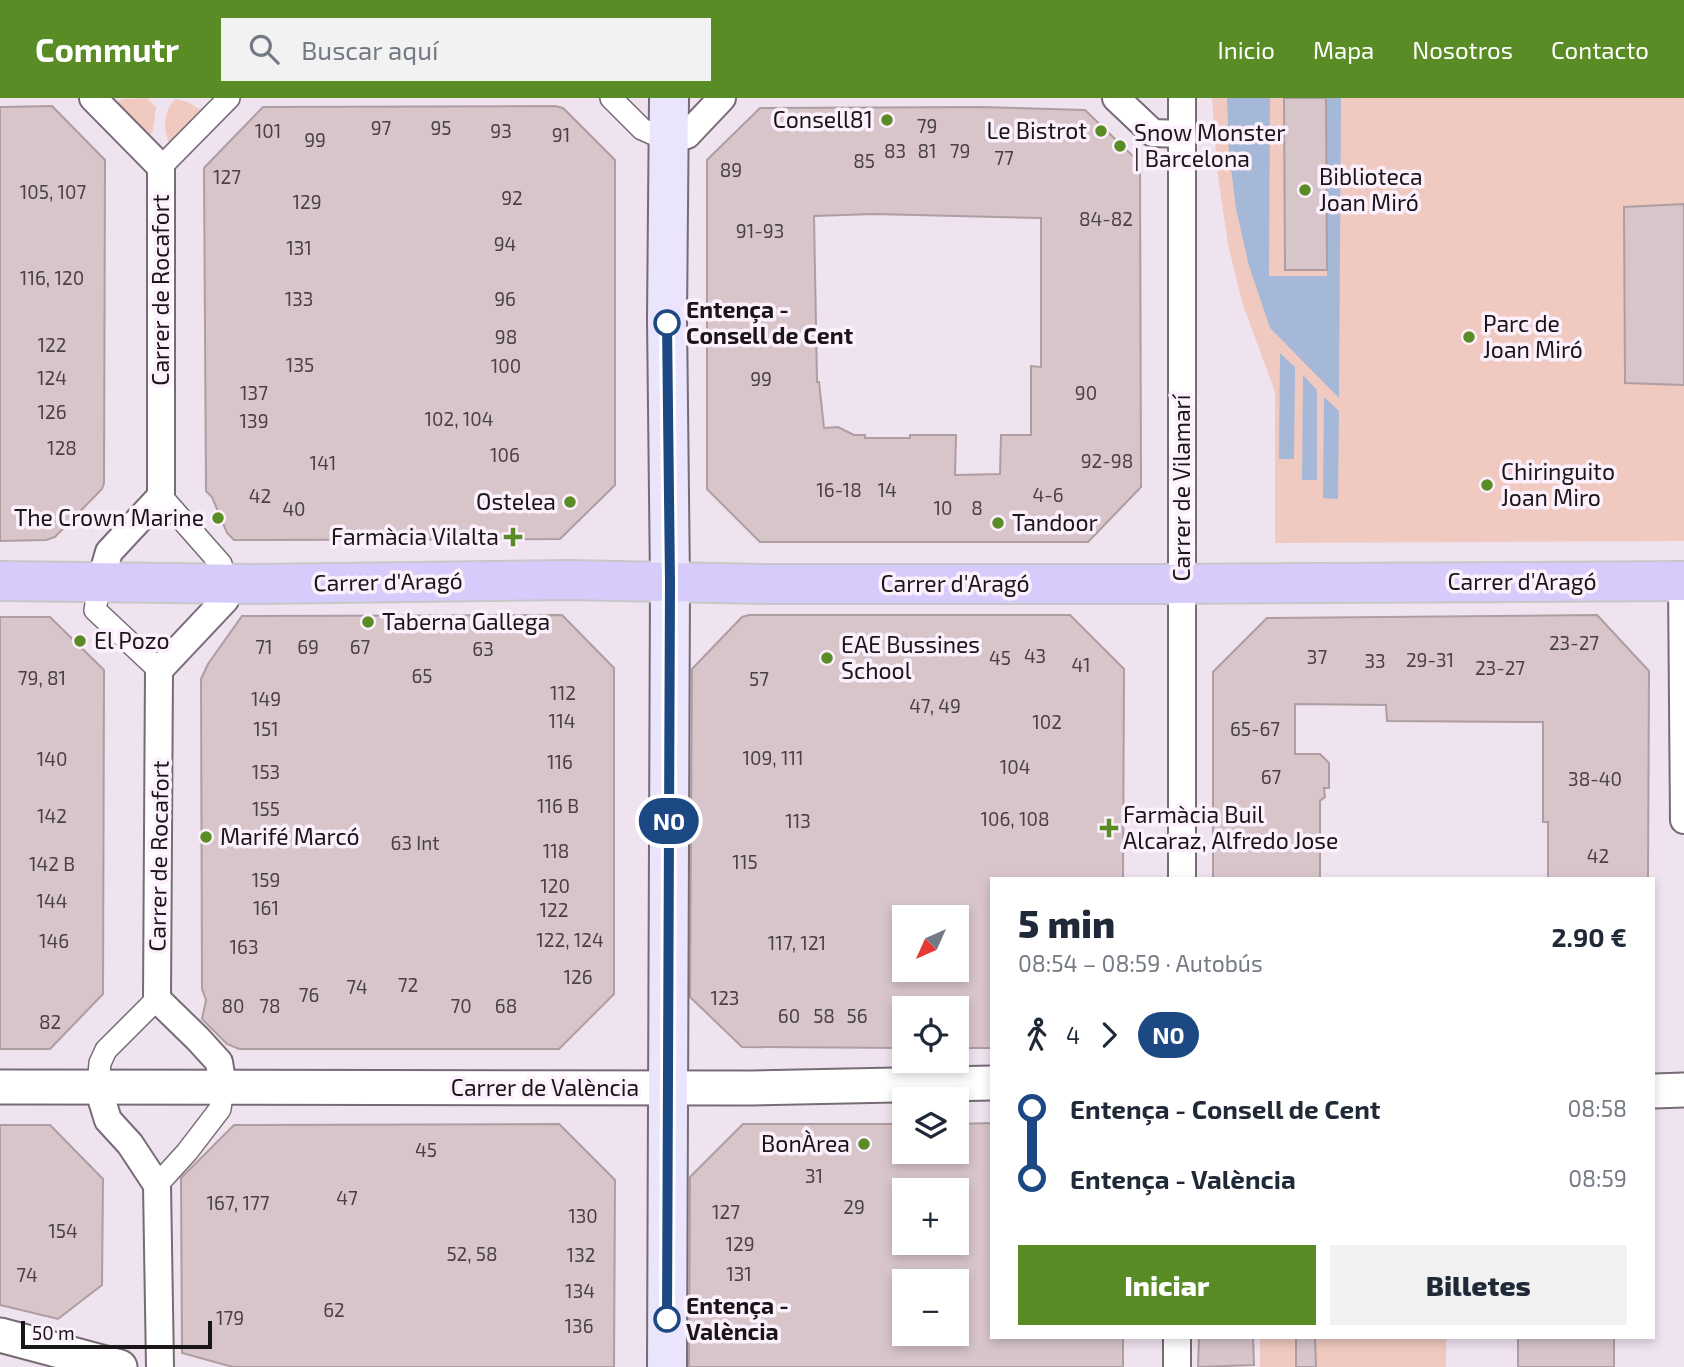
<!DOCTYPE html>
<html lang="es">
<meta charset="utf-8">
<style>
:root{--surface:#fff;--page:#f2f2f3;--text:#1f2937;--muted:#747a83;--accent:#598c25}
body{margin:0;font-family:"Exo 2",sans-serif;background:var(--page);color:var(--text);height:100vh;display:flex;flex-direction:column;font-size:26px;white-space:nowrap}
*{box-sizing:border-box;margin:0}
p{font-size:23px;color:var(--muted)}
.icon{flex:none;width:38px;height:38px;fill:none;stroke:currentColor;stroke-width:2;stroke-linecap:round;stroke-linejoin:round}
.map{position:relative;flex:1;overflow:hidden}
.sheet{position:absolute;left:990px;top:779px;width:665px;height:462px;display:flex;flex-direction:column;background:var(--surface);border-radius:0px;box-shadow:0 4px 10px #0003}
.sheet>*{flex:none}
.badge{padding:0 14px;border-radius:23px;font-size:24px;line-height:46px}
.needle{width:46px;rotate:225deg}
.fabs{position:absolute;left:892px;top:807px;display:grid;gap:14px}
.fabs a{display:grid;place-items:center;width:77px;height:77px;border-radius:0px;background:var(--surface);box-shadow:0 4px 10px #0003;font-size:35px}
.scale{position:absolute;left:21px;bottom:18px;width:191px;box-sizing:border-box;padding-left:7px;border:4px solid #1a1519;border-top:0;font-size:19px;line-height:24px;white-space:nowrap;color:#1a1519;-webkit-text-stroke:5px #fcf0fc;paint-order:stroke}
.map>.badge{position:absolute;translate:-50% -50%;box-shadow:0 0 0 4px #fff}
.legs{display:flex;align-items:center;gap:10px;height:77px;padding:0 28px;font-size:23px}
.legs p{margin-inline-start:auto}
.head{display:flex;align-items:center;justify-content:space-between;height:119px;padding:0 28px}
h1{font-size:38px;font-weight:800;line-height:52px}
.cta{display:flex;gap:14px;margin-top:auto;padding:14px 28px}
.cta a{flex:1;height:80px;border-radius:0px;background:var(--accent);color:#fff;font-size:28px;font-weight:800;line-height:80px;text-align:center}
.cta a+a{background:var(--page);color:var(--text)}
ul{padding:0 28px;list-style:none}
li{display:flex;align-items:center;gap:24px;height:70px;font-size:26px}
li i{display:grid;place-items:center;width:10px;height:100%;margin:0 9px;background:currentColor}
li i::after{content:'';width:18px;height:18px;margin:-9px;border:5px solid;border-radius:50%;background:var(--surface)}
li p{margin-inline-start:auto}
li:first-child i{background:linear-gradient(#0000 50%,currentColor 0)}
li:last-child i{background:linear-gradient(currentColor 50%,#0000 0)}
header{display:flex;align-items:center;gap:42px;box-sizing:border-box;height:98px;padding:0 35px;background:var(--accent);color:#fff}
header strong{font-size:33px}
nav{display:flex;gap:38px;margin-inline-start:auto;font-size:24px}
.search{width:490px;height:63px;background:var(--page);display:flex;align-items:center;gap:18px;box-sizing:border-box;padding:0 24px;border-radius:0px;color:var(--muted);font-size:26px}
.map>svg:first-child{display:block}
</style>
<header>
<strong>Commutr</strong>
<div class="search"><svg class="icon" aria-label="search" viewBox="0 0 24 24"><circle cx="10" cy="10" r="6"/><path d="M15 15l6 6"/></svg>Buscar aquí</div>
<nav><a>Inicio</a><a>Mapa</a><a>Nosotros</a><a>Contacto</a></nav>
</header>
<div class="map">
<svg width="1684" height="1269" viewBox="0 0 1684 1269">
<rect width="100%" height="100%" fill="#efe3ef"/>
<g fill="#f0cac1">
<path d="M147,0L156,9L153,32L149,40L115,6L122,1Z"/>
<path d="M1212,0H1684V443L1275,445V294L1242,204L1228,146L1217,71Z"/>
<path d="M176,1L188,4L201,12L169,45C163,31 163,12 176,1Z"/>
<rect x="1260" y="1239" width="186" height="30"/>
</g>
<g fill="#a5b8d8">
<path d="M1227,0H1270L1269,178H1327L1326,0H1341L1339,300L1270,230L1249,168L1236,111L1229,53Z"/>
<path d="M1280,255L1295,269L1294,361H1279Z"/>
<path d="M1303,277L1317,292V382H1302Z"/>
<path d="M1324,299L1339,313L1338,401L1323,400Z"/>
</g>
<g fill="#d7c5ca" stroke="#ae9da1" stroke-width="2" fill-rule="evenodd">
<path d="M1284,0H1326L1327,172H1285Z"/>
<path d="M52,8L105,62L104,385L102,391L55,439L46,442L0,443V9Z"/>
<path d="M555,8L563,10L615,62V387L560,441L234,442L227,435L212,399L206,393L204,70L263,9Z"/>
<path d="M981,9L1085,12L1140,65L1141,389L1088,444H760L707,391V62L760,10ZM874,116L1041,120V269L1031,268V337H1001L1000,376L955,377L956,337H910V340H865V337H854L838,329L824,330L819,284H817L814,118Z"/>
<path d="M1684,106V287L1625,285L1624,109Z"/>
<path d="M562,517L614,570V896L559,951H239L227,946L202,921L206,902L202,891L201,581L208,566L242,518Z"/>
<path d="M749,517H1070L1124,571L1123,780H992V950H957V910H905V950L742,949L690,899L692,571L742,519ZM905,819H957V872H905Z"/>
<path d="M1597,517L1649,573L1648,780H1548V724H1543V624L1387,623L1386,607L1295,606V656H1320L1329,665V690H1324L1325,699L1320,703V780H1213V574L1267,520Z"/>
<path d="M0,519H50L104,572L103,896L50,951H0Z"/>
<path d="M992,1025V1239H1123V1269H689L690,1079L743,1026H905V1054H957V1026ZM905,1092H957V1144H905ZM905,1183H957V1236H905Z"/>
<path d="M559,1026L615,1082L614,1269H233L182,1255L181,1080L234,1027Z"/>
<path d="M0,1027H50L103,1081L102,1187L58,1221L0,1207Z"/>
<path d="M1199,1239H1253L1254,1267L1198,1269Z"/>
<path d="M1296,1239H1315L1316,1269H1296Z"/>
<rect x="1518" y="1239" width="96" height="30"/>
</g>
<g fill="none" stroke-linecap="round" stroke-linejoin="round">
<defs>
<g id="pedestrian">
<path d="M611,0L642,31L669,43"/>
<path d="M161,69L229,0"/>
<path d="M161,398L221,466L225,485"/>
<path d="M100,485L95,512L159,572"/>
<path d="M98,990L100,965L106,952L157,901"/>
<path d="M157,1087L187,1054L220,1011L223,989"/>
</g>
<g id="minor">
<path d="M93,0L161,69V398L109,454L100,485"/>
<path d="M1116,0L1153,35L1182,36"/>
<path d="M669,43L687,37L722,0"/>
<path d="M1682,483L1684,722"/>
<path d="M1182,780V0"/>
<path d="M223,989L219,964L198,941L157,901L159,572L225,502V485"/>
<path d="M98,990L108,1022L130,1046L157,1087L160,1269"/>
<path d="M1177,1239V1269"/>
</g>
<g id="tertiary">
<path d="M0,989L752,990L992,985"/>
<path d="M1654,993L1684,992"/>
<path d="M0,1237L120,1269"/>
</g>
<path id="secondary" d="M667,1269L670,484L667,221L669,0"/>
<path id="primary" d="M0,483L255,486L569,482L766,486H1161L1684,483"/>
</defs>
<use href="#pedestrian" stroke="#766b76" stroke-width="24"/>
<use href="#minor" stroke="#766b76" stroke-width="30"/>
<use href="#tertiary" stroke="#766b76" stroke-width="37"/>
<use href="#secondary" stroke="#766b76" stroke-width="42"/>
<use href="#primary" stroke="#c8c7c8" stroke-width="42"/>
<use href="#pedestrian" stroke="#fff" stroke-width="21"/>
<use href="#minor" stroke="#fff" stroke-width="26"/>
<use href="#tertiary" stroke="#fff" stroke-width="33"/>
<use href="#secondary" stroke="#eae5fc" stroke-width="38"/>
<use href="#primary" stroke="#d6cbfa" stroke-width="38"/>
</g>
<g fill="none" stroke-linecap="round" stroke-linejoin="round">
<defs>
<path id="line-1" d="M667,225L670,484L667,1221"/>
</defs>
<use href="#line-1" stroke="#fff" stroke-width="16"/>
<use href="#line-1" stroke="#1c4883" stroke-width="10"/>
</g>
<g fill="#598c25" stroke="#fcf0fc" stroke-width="2.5">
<circle cx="887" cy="22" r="7"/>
<circle cx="1101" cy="33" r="7"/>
<circle cx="1120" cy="48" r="7"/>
<circle cx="1305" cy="92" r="7"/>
<circle cx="1469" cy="239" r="7"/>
<circle cx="1487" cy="387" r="7"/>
<circle cx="570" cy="404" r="7"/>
<circle cx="218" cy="420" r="7"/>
<circle cx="998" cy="425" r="7"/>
<path d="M509.5 428.5h7v7h7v7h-7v7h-7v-7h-7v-7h7z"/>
<circle cx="368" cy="524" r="7"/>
<circle cx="80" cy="543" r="7"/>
<circle cx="827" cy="560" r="7"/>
<path d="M1105.5 719.5h7v7h7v7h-7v7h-7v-7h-7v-7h7z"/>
<circle cx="206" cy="739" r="7"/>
<circle cx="864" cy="1046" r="7"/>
</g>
<g fill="#fff" stroke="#1c4883" stroke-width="3.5">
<circle cx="667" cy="225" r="12"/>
<circle cx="667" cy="1221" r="12"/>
</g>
<g text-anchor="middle" stroke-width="7" stroke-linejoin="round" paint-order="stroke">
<g font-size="19" fill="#494145">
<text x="927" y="35">79</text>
<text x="381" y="37">97</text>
<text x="441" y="37">95</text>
<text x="268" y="40">101</text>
<text x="501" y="40">93</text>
<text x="561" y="44">91</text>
<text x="315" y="49">99</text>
<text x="895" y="60">83</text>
<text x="927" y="60">81</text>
<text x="960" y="60">79</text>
<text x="1004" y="67">77</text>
<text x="864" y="70">85</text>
<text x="731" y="79">89</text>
<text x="227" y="86">127</text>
<text x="53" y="101">105, 107</text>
<text x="512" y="107">92</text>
<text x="307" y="111">129</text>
<text x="1106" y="128">84-82</text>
<text x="760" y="140">91-93</text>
<text x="505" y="153">94</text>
<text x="299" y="157">131</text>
<text x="52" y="187">116, 120</text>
<text x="299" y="208">133</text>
<text x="505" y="208">96</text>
<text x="506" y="246">98</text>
<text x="52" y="254">122</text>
<text x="300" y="274">135</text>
<text x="506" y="275">100</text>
<text x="52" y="287">124</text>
<text x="761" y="288">99</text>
<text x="254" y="302">137</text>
<text x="1086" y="302">90</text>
<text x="52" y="321">126</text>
<text x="459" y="328">102, 104</text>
<text x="254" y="330">139</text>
<text x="62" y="357">128</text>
<text x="505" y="364">106</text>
<text x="1107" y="370">92-98</text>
<text x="323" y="372">141</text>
<text x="839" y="399">16-18</text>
<text x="887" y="399">14</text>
<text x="1048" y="404">4-6</text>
<text x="260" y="405">42</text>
<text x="943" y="417">10</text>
<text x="977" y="417">8</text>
<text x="294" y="418">40</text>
<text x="1574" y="552">23-27</text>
<text x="264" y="556">71</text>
<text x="308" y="556">69</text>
<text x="360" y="556">67</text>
<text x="483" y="558">63</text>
<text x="1035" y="565">43</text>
<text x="1317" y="566">37</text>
<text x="1000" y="567">45</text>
<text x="1430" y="569">29-31</text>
<text x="1375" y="570">33</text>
<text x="1081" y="574">41</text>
<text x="1500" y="577">23-27</text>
<text x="422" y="585">65</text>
<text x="42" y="587">79, 81</text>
<text x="759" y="588">57</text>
<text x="563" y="602">112</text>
<text x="266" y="608">149</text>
<text x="935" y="615">47, 49</text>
<text x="562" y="630">114</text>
<text x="1047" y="631">102</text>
<text x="266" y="638">151</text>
<text x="1255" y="638">65-67</text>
<text x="773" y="667">109, 111</text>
<text x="52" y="668">140</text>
<text x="560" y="671">116</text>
<text x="1015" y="676">104</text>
<text x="266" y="681">153</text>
<text x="1271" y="686">67</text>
<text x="1595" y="688">38-40</text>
<text x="558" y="715">116 B</text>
<text x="266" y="718">155</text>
<text x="52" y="725">142</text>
<text x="1015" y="728">106, 108</text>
<text x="798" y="730">113</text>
<text x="415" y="752">63 Int</text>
<text x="556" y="760">118</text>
<text x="1598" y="765">42</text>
<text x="745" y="771">115</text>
<text x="52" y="773">142 B</text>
<text x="266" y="789">159</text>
<text x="555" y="795">120</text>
<text x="52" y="810">144</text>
<text x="266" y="817">161</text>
<text x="554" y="819">122</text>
<text x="570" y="849">122, 124</text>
<text x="54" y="850">146</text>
<text x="797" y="852">117, 121</text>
<text x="244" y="856">163</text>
<text x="578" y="886">126</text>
<text x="408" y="894">72</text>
<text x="357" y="896">74</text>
<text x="309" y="904">76</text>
<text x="725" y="907">123</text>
<text x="233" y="915">80</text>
<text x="270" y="915">78</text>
<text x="461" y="915">70</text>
<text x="506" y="915">68</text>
<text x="789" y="925">60</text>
<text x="824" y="925">58</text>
<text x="857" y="925">56</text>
<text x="50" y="931">82</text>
<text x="426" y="1059">45</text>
<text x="814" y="1085">31</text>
<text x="347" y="1107">47</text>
<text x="238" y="1112">167, 177</text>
<text x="854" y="1116">29</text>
<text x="726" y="1121">127</text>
<text x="583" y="1125">130</text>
<text x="63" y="1140">154</text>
<text x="740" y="1153">129</text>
<text x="472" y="1163">52, 58</text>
<text x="581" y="1164">132</text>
<text x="739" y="1183">131</text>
<text x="27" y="1184">74</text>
<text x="580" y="1200">134</text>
<text x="334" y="1219">62</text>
<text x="230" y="1227">179</text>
<text x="579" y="1235">136</text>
</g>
<g font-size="23" fill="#1a1519" stroke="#fcf0fc" text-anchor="start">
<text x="873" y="30" text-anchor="end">Consell81</text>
<text x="1087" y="41" text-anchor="end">Le Bistrot</text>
<text x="1134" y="43">Snow Monster<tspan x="1134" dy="26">| Barcelona</tspan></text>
<text x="1319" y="87">Biblioteca<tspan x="1319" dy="26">Joan Miró</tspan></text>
<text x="1483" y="234">Parc de<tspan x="1483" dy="26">Joan Miró</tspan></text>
<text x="1501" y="382">Chiringuito<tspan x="1501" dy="26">Joan Miro</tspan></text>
<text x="556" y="412" text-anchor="end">Ostelea</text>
<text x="204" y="428" text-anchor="end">The Crown Marine</text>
<text x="1012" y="433">Tandoor</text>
<text x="499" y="447" text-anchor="end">Farmàcia Vilalta</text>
<text x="382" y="532">Taberna Gallega</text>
<text x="94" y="551">El Pozo</text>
<text x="841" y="555">EAE Bussines<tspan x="841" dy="26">School</tspan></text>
<text x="1123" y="725">Farmàcia Buil<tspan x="1123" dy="26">Alcaraz, Alfredo Jose</tspan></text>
<text x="220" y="747">Marifé Marcó</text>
<text x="850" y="1054" text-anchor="end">BonÀrea</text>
</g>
<g font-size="23" fill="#1a1519" stroke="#fcf0fc">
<text transform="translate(161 192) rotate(-90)" y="8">Carrer de Rocafort</text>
<text transform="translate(1182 390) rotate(-90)" y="8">Carrer de Vilamarí</text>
<text transform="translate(388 484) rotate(-1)" y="8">Carrer d'Aragó</text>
<text x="1522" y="492">Carrer d'Aragó</text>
<text x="955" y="494">Carrer d'Aragó</text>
<text transform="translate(159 758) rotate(-89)" y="8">Carrer de Rocafort</text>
<text x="545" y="998">Carrer de València</text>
</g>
<g font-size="23" font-weight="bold" fill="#1a1519" stroke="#fcf0fc" text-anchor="start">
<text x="686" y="220">Entença -<tspan x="686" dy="26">Consell de Cent</tspan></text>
<text x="686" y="1216">Entença -<tspan x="686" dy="26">València</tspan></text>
</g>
</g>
</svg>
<div class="fabs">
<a><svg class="needle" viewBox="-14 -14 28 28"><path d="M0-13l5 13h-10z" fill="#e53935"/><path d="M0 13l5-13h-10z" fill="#747a83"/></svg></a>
<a><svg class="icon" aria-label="locate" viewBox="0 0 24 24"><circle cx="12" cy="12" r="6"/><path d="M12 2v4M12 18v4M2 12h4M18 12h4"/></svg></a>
<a><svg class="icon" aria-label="layers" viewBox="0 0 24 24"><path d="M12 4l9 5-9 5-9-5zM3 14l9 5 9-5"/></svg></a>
<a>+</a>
<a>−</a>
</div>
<div class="scale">50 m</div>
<b class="badge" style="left:669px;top:723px;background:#1c4883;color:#fff">N0</b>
<section class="sheet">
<div class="head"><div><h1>5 min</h1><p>08:54 – 08:59 · Autobús</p></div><b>2.90 €</b></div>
<div class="legs"><svg class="icon" aria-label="walk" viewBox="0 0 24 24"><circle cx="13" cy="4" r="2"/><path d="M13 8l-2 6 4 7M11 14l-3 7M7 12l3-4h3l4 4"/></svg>4<svg class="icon" aria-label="forward" viewBox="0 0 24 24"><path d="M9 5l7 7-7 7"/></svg><b class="badge" style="background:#1c4883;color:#fff">N0</b></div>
<ul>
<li><i style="color:#1c4883"></i><b>Entença - Consell de Cent</b><p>08:58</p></li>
<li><i style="color:#1c4883"></i><b>Entença - València</b><p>08:59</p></li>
</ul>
<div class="cta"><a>Iniciar</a><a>Billetes</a></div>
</section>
</div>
